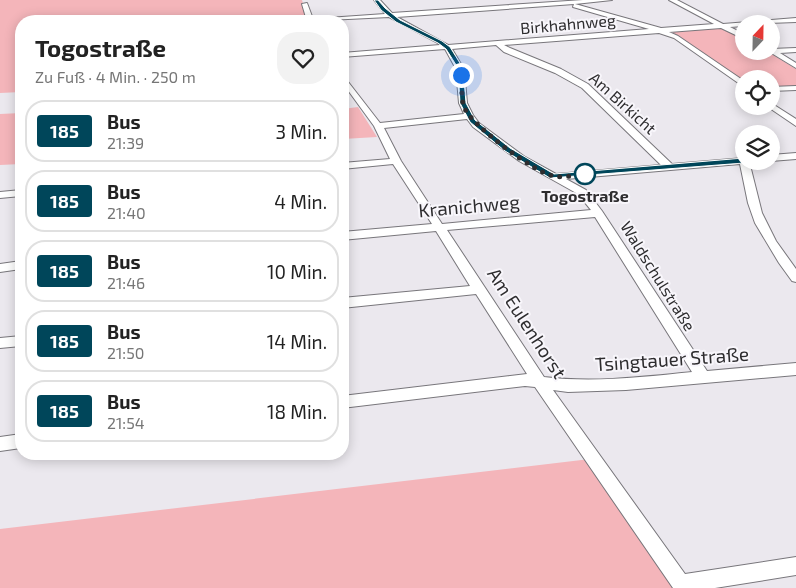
<!DOCTYPE html>
<html lang="de">
<meta charset="utf-8">
<style>
:root{--surface:#fff;--page:#f2f2f2;--text:#222;--muted:#767676;--line:#e0e0e0}
body{margin:0;font-family:"Exo 2",sans-serif;background:var(--page);color:var(--text);height:100vh;display:flex;flex-direction:column;font-size:19px;white-space:nowrap}
*{box-sizing:border-box;margin:0}
p{font-size:16px;color:var(--muted)}
.icon{flex:none;width:28px;height:28px;fill:none;stroke:currentColor;stroke-width:2;stroke-linecap:round;stroke-linejoin:round}
.map{position:relative;flex:1;overflow:hidden}
.side{position:absolute;left:15px;top:15px;width:334px;height:445px;display:flex;flex-direction:column;background:var(--surface);border-radius:20px;box-shadow:0 2px 12px #0003}
.side>*{flex:none}
.badge{padding:0 10px;border-radius:4px;font-size:18px;line-height:32px}
.needle{width:32px;rotate:22deg}
.controls{position:absolute;left:735px;top:15px;display:grid;gap:10px}
.controls a{display:grid;place-items:center;width:45px;height:45px;border-radius:50%;background:var(--surface);box-shadow:0 2px 12px #0003;font-size:25px}
.you{position:absolute;width:25px;height:25px;margin:-12px;border:4px solid #fff;border-radius:50%;background:#1a73e8;box-shadow:0 0 0 8px #1a73e833}
.map>.badge{position:absolute;translate:-50% -50%;box-shadow:0 0 0 2px #fff}
.round{display:grid;place-items:center;flex:none;width:52px;height:52px;border-radius:20px;background:var(--page)}
.head{display:flex;align-items:center;justify-content:space-between;height:85px;padding:0 20px}
h1{font-size:24px;font-weight:700;line-height:38px}
ul{padding:0;list-style:none}
li{display:flex;align-items:center;gap:15px;height:62px;margin:0 10px 8px;padding:0 10px;border:2px solid var(--line);border-radius:20px}
li div{flex:1}
li b{display:block;font-size:19px}
li em{font-style:normal}
li .badge{min-width:55px;font-weight:700;text-align:center}
.map>svg:first-child{display:block}
</style>
<div class="map">
<svg width="796" height="588" viewBox="0 0 796 588">
<rect width="100%" height="100%" fill="#ebe8ee"/>
<g fill="#f4b5ba">
<path d="M0,0H302L308,21H21V92L0,93Z"/>
<path d="M721,27L744,39V51H767L796,69V86L771,88V79H744V82L671,31Z"/>
<path d="M358,107L377,137L343,139V109Z"/>
<path d="M21,113V164L0,165V114Z"/>
<path d="M590,459L675,588H0V529Z"/>
</g>
<g fill="none" stroke-linecap="round" stroke-linejoin="round">
<defs>
<g id="minor">
<path d="M374,0H380L392,13L583,0H612L575,4L661,28L714,24L669,0H677L723,24L796,18V22L744,24V26L730,27L744,34V39L721,28L669,32L678,36L744,81V87L674,38L659,33L504,45L510,48L561,69L588,84L672,164L744,158V161H749L762,213L776,241L796,269V282L792,281L779,263L755,223L748,203L740,164L566,179L586,190L602,211L707,371L796,363V375L626,390L568,392L553,390L685,574L796,557V575L715,588H673L535,387L525,386L342,408V396L527,374L476,294L342,308V298L470,286L436,231L342,240V232L432,224L393,164L342,169V163L390,159L374,126L342,82V74L380,123L464,114L459,103L456,69L445,49L342,57V53L440,45L438,43L389,17L307,21L302,4L307,3L313,19L385,14ZM574,4L573,7L649,29L448,45L397,17ZM496,45L504,52L555,73L582,88L661,165L556,174L525,157L479,123L473,115L467,103L464,69L452,49ZM467,119L473,127L519,161L578,194L591,210L442,224L401,161L384,128ZM595,217L692,372C643,377 593,383 544,377L447,230Z"/>
<path d="M796,48V52L780,53L796,63V68L768,51H771V49Z"/>
<path d="M796,86V90L771,91V87Z"/>
<path d="M771,103L796,119V126L768,107L771,106Z"/>
<path d="M796,153V159L771,161V155Z"/>
<path d="M21,190V196L0,198V192Z"/>
<path d="M21,261V269L0,272V264Z"/>
<path d="M21,336V346L0,348V338Z"/>
<path d="M21,434V448L0,451V437Z"/>
</g>
</defs>
<use href="#minor" stroke="#78767b" stroke-width="2"/>
<use href="#minor" fill="#fff" fill-rule="evenodd"/>
</g>
<path fill="#00465a" stroke="#fff" d="M374,0H378L385,8L400,20L442,41L450,47L463,68L466,103L475,120L510,148L554,174L744,158L747,161L744,163L550,178L505,151L470,122L460,103L458,68L446,49L438,43L396,22L381,10Z"/>
<g fill="none" stroke-linecap="round" stroke-linejoin="round">
<path stroke="#2e2d2f" stroke-width="5" stroke-dasharray="0 9" d="M461,75C463,86 460,99 465,109C473,126 536,174 554,176C564,178 575,175 585,174"/>
</g>
<circle fill="#fff" stroke="#00465a" stroke-width="2.5" cx="585" cy="174" r="10"/>
<g text-anchor="middle" stroke-width="4" stroke-linejoin="round" paint-order="stroke">
<g font-size="16" fill="#2e2d2f" stroke="#f8f6fb">
<text transform="translate(568 24) rotate(-5)" y="6">Birkhahnweg</text>
<text transform="translate(623 103) rotate(42)" y="6">Am Birkicht</text>
<text transform="translate(658 276) rotate(58)" y="6">Waldschulstraße</text>
</g>
<g font-size="16" font-weight="bold" fill="#2e2d2f" stroke="#f8f6fb">
<text x="585" y="202">Togostraße</text>
</g>
<g font-size="19" fill="#2e2d2f" stroke="#f8f6fb">
<text transform="translate(469 206) rotate(-5)" y="7">Kranichweg</text>
<text transform="translate(527 323) rotate(57)" y="7">Am Eulenhorst</text>
<text transform="translate(672 359) rotate(-4)" y="7">Tsingtauer Straße</text>
</g>
</g>
</svg>
<div class="controls">
<a><svg class="needle" viewBox="-14 -14 28 28"><path d="M0-13l5 13h-10z" fill="#e53935"/><path d="M0 13l5-13h-10z" fill="#767676"/></svg></a>
<a><svg class="icon" aria-label="locate" viewBox="0 0 24 24"><circle cx="12" cy="12" r="6"/><path d="M12 2v4M12 18v4M2 12h4M18 12h4"/></svg></a>
<a><svg class="icon" aria-label="layers" viewBox="0 0 24 24"><path d="M12 4l9 5-9 5-9-5zM3 14l9 5 9-5"/></svg></a>
</div>
<div class="you" style="left:461px;top:75px"></div>
<section class="side">
<div class="head"><div><h1>Togostraße</h1><p>Zu Fuß · 4 Min. · 250 m</p></div><a class="round"><svg class="icon" aria-label="heart" viewBox="0 0 24 24"><path d="M12 20l-8-8c-3-5 5-10 8-4 3-6 11-1 8 4z"/></svg></a></div>
<ul>
<li><span class="badge" style="background:#00465a;color:#fff">185</span><div><b>Bus</b><p>21:39</p></div><em>3 Min.</em></li>
<li><span class="badge" style="background:#00465a;color:#fff">185</span><div><b>Bus</b><p>21:40</p></div><em>4 Min.</em></li>
<li><span class="badge" style="background:#00465a;color:#fff">185</span><div><b>Bus</b><p>21:46</p></div><em>10 Min.</em></li>
<li><span class="badge" style="background:#00465a;color:#fff">185</span><div><b>Bus</b><p>21:50</p></div><em>14 Min.</em></li>
<li><span class="badge" style="background:#00465a;color:#fff">185</span><div><b>Bus</b><p>21:54</p></div><em>18 Min.</em></li>
</ul>
</section>
</div>
